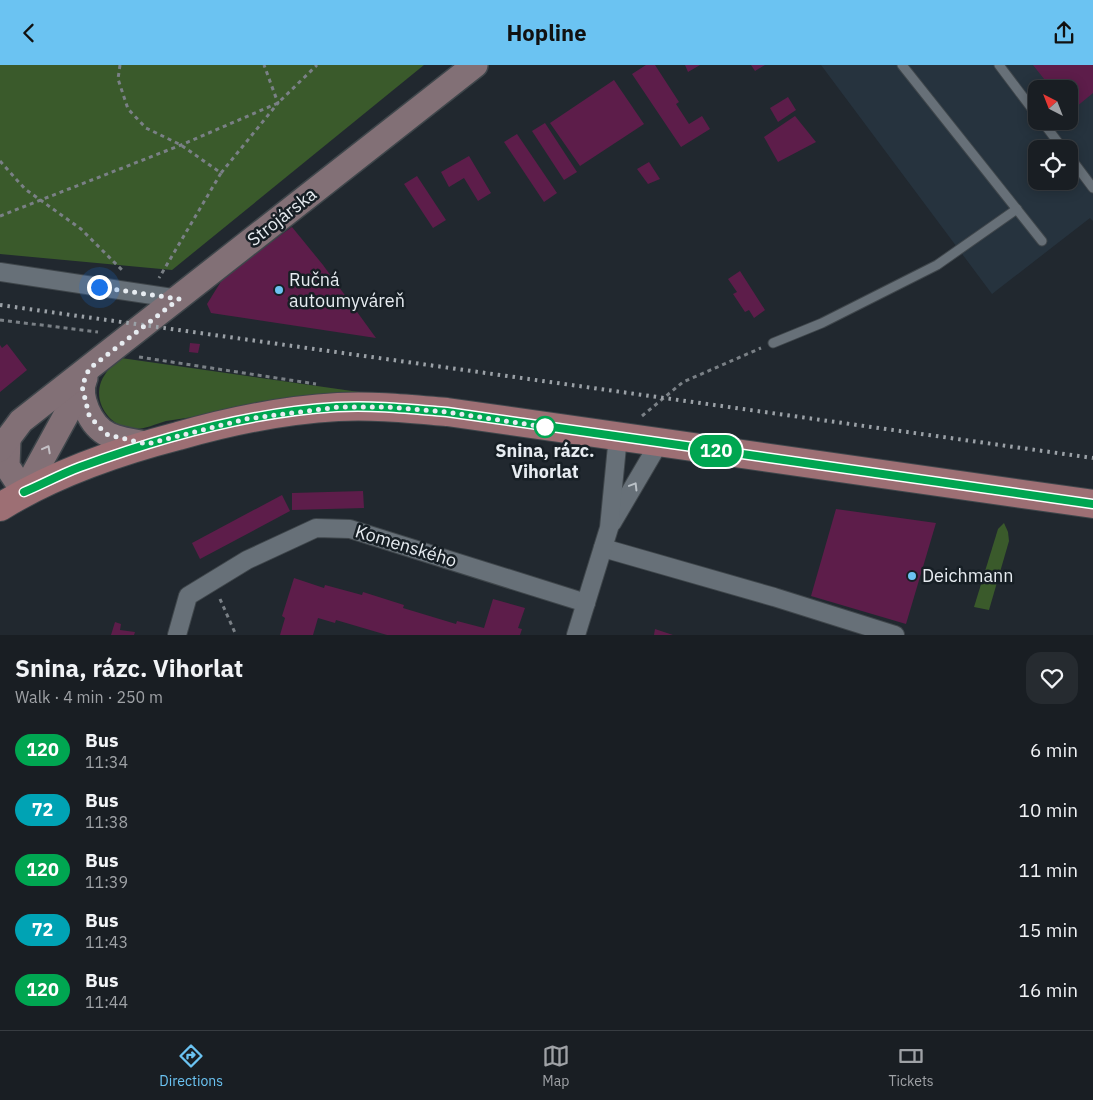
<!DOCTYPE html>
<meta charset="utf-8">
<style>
:root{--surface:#191e23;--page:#262b30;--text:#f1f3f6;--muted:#9fa2a6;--line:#373c41;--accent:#6bc3f2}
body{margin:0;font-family:"IBM Plex Sans",sans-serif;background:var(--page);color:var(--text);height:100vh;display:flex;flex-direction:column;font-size:19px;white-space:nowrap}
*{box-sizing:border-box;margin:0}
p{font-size:16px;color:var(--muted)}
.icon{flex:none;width:28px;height:28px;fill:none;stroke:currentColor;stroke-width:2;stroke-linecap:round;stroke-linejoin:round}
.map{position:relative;height:570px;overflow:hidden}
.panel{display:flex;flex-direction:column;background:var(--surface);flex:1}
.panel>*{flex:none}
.badge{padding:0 10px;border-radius:16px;font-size:18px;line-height:32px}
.needle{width:32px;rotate:318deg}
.fabs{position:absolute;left:1028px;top:15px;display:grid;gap:10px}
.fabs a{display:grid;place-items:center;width:50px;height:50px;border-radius:10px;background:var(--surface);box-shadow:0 2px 12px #0003,0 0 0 1px var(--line);font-size:25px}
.you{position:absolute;width:25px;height:25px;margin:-12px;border:4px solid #fff;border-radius:50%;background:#1a73e8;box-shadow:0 0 0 8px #1a73e833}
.map>.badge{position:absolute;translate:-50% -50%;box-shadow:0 0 0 2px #fff}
.round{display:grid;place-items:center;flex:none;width:52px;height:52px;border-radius:15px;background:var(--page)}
.overview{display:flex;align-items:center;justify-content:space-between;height:85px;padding:0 15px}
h1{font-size:24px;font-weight:800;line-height:38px}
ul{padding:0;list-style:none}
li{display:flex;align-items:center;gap:15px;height:60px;padding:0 15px}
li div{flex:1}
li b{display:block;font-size:19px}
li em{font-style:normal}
li .badge{min-width:55px;font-weight:700;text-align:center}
header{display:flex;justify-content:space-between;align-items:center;height:65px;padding:0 15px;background:var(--accent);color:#111;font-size:22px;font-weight:800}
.tab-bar{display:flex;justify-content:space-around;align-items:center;height:70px;border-top:1px solid var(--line);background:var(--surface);font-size:14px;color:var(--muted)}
.tab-bar a{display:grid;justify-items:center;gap:2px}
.tab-bar .on{color:var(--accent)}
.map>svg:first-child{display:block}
</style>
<header><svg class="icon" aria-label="back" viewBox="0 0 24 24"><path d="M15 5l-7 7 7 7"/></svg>Hopline<svg class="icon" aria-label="share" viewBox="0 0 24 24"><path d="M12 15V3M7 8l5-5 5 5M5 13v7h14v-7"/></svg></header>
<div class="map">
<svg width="1093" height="570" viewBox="0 0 1093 570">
<rect width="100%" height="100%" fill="#21282f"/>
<path fill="#26333e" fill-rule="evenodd" d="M821,0H1093V156L1090,153L992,229ZM1036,24H1069V56H1036ZM1036,84H1069V116H1036Z"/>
<g fill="#3a5a2b">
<path d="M0,0H424L172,205L0,189Z"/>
<path d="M121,293L359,327L166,356C156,359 145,364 135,364C111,363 93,339 101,317C105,307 113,299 121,293Z"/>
<path d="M1004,458L1008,467L1009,476L989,545L974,542L998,464Z"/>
</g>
<g fill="#5d1d4a">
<path d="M646,0H655L679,37L676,39L689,59L702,51L710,64L681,82L632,9Z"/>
<path d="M685,0H700L688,7Z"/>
<path d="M751,0H765L755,6Z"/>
<path d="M1033,0H1093V28L1070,47L1069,24H1052Z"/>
<path d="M614,15L644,59L580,101L550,58Z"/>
<path d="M788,32L796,45L778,57L770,43Z"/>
<path d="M795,51L816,77L778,97L764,72Z"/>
<path d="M545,58L577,107L564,115L532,66Z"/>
<path d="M517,69L557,128L544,137L504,77Z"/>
<path d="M469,91L491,128L478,136L464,113L449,122L441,107Z"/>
<path d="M649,97L660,114L648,119L637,104Z"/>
<path d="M417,111L446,155L433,163L404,119Z"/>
<path d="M292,162L323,200L376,273L211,248L207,239L225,210Z"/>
<path d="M740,206L765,245L754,253L749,245L745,247L733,229L737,227L728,214Z"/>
<path d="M190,278L200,279L198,288L189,287Z"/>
<path d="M7,279L27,305L0,327V280L2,283Z"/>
<path d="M363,426L364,443L292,445V428Z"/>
<path d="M282,430L290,446L200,494L192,478Z"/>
<path d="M836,444L936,458L906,559L811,531Z"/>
<path d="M294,513L324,523L325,520L362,530L363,527L404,540L403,543L456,559L457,556L484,563L493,534L525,543L518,563L522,564L520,570H387L336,555L335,558L318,553L313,570H280L285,553L282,551Z"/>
<path d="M115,557L121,559L120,565L135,567L134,570H111Z"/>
<path d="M655,564L673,570H654Z"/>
</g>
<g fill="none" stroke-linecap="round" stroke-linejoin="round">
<defs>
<g id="service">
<path d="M902,0L1042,176"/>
<path d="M999,0L1036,49"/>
<path d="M1042,56L1063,84"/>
<path d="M1069,91L1093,123"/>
<path d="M773,278L822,258L937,200L1017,144"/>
</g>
<g id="minor">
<path d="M0,207L179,234"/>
<path d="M612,458L659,378"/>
<path d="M603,483L774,532L895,570"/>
<path d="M177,570L188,531L247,495L316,463L350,464L586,538"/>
<path d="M576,570L609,463L618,371"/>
</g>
<g id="secondary">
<path d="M85,313C77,331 90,361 109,370C120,375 134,377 147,379"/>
<path d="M8,375L7,401L24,427L82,321"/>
<path d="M0,384L21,356L475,0"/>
</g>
<path id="primary" d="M0,442C55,408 116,387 178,371C230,356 284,345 338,342C374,340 411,344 447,347L1093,439"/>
</defs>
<use href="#service" stroke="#3f464b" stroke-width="11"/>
<use href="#minor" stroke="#3f464b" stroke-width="20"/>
<use href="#secondary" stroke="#3f464b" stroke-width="28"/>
<use href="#primary" stroke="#3f464b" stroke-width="30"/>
<g stroke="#7a8086" stroke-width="3" stroke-dasharray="4 4" stroke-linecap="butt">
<path d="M120,0L118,14L128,44L146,63L181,80L221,108L159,213"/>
<path d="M0,96L25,124L81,164L123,206"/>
<path d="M221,108L278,38L264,0"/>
<path d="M0,151L181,80L278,38L317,0"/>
<path d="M0,255L98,267"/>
<path d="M139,292L316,319"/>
<path d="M642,351L683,317L761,283"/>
<path d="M220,534L236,570"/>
</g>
<use href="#service" stroke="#677078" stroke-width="9"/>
<use href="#minor" stroke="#677078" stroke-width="18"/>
<use href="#secondary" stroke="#827076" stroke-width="25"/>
<use href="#primary" stroke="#9d6f74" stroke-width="28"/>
<path stroke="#9ba1a7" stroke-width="4" stroke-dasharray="2.5 5" stroke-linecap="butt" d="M0,240L1093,393"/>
</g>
<defs><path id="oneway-chevron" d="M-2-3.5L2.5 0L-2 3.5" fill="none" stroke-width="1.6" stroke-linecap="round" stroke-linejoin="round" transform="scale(1.25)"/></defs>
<use stroke="#c4c1c6" href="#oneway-chevron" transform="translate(47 384) rotate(-62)"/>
<use stroke="#bac1c7" href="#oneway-chevron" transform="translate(634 421) rotate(-59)"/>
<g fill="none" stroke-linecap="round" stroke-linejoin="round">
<defs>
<path id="line" d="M24,427C43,419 61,409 80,402C162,372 250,347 337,342C374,340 411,344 447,347L1093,439"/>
</defs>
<use href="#line" stroke="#fff" stroke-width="11"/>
<use href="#line" stroke="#00a651" stroke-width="8"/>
<path stroke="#e7ecf1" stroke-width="5" stroke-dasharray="0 9" d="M99,222L179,234L89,304L82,321L89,350L98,361L108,370L147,379L246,354L338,342H387L447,347L551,363L545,362"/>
</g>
<g fill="#6bc3f2" stroke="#171f25" stroke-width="2">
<circle cx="279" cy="225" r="5"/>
<circle cx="912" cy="511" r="5"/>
</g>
<circle fill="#fff" stroke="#00a651" stroke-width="2.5" cx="545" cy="362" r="10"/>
<g text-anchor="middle" stroke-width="5" stroke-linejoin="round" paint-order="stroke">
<g font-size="18" fill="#e7ecf1" stroke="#171f25">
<text transform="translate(282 152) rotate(-38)" y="6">Strojárska</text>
<text transform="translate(406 481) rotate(17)" y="6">Komenského</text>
</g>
<g font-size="18" fill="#e7ecf1" stroke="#171f25" text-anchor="start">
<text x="289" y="221">Ručná<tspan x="289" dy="21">autoumyváreň</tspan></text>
<text x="922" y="517">Deichmann</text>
</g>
<g font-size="18" font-weight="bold" fill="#e7ecf1" stroke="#171f25">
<text x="545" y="392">Snina, rázc.<tspan x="545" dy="21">Vihorlat</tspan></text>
</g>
</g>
</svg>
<div class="fabs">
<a><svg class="needle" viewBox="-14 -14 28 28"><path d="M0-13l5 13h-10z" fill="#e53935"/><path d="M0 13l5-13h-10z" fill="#9fa2a6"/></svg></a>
<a><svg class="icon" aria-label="locate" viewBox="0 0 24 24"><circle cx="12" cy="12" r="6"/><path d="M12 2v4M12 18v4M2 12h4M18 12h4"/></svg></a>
</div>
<div class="you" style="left:99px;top:222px"></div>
<b class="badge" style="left:716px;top:386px;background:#00a651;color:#fff">120</b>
</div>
<section class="panel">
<div class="overview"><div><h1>Snina, rázc. Vihorlat</h1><p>Walk · 4 min · 250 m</p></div><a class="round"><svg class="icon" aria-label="heart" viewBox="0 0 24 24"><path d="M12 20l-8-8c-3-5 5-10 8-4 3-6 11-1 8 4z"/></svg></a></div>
<ul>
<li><span class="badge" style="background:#00a651;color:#fff">120</span><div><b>Bus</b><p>11:34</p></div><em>6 min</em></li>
<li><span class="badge" style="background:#00a3b4;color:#fff">72</span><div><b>Bus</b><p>11:38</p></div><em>10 min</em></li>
<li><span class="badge" style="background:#00a651;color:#fff">120</span><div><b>Bus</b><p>11:39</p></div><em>11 min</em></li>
<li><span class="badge" style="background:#00a3b4;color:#fff">72</span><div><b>Bus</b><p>11:43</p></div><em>15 min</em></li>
<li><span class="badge" style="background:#00a651;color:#fff">120</span><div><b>Bus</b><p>11:44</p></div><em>16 min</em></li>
</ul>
</section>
<nav class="tab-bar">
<a class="on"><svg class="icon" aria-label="directions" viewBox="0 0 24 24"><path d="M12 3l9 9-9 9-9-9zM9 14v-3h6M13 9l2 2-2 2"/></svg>Directions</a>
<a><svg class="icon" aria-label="map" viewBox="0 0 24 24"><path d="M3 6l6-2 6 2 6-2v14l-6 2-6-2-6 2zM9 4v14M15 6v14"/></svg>Map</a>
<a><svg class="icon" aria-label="tickets" viewBox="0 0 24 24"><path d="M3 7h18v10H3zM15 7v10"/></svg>Tickets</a>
</nav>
